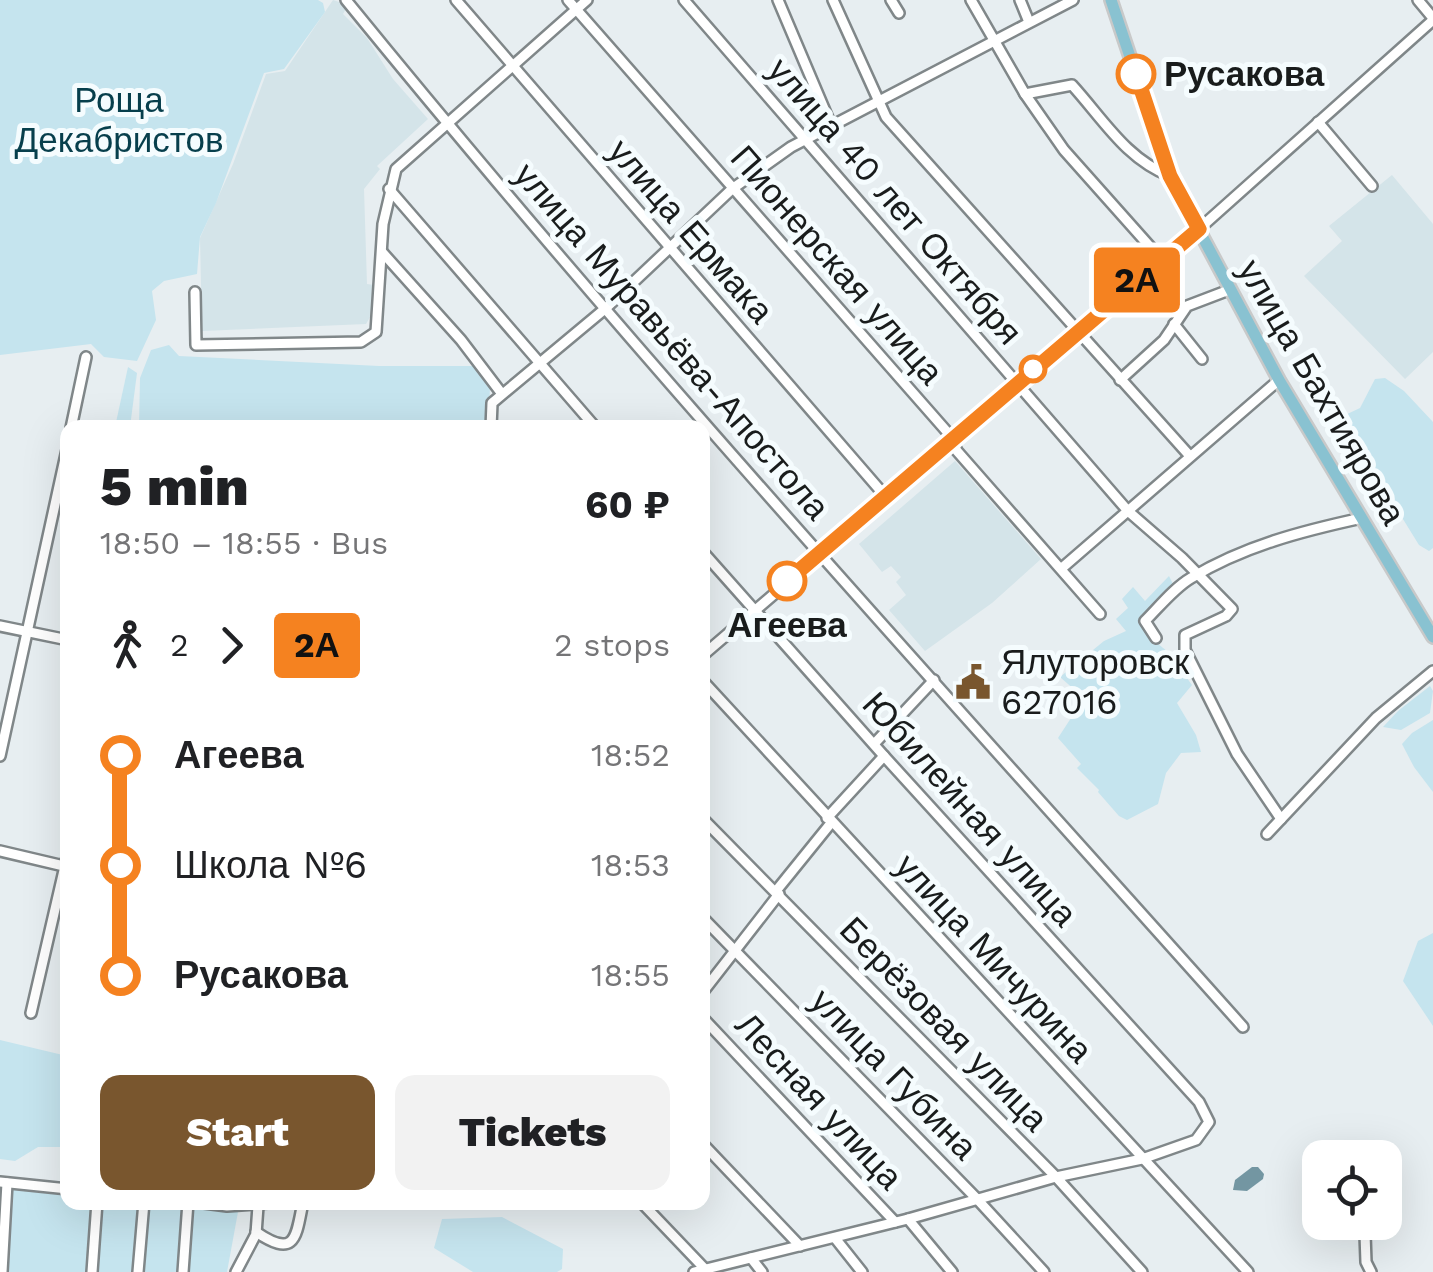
<!DOCTYPE html>
<meta charset="utf-8">
<style>
:root{--surface:#fff;--page:#f2f2f2;--text:#202124;--muted:#757577;--accent:#79562e}
body{margin:0;font-family:"Work Sans",sans-serif;background:var(--page);color:var(--text);height:100vh;display:flex;flex-direction:column;font-size:38px;white-space:nowrap}
*{box-sizing:border-box;margin:0}
p{font-size:32px;color:var(--muted)}
.icon{flex:none;width:55px;height:55px;fill:none;stroke:currentColor;stroke-width:2;stroke-linecap:round;stroke-linejoin:round}
.map{position:relative;flex:1;overflow:hidden}
.drawer{position:absolute;left:60px;top:420px;width:650px;height:790px;display:flex;flex-direction:column;background:var(--surface);border-radius:20px;box-shadow:0 10px 40px #0002}
.drawer>*{flex:none}
.badge{padding:0 20px;border-radius:8px;font-size:35px;line-height:65px}
.fabs{position:absolute;left:1302px;top:1140px;display:grid;gap:20px}
.fabs a{display:grid;place-items:center;width:100px;height:100px;border-radius:20px;background:var(--surface);box-shadow:0 10px 40px #0002;font-size:50px}
.map>.badge{position:absolute;translate:-50% -50%;box-shadow:0 0 0 5px #fff}
.legs{display:flex;align-items:center;gap:15px;height:110px;padding:0 40px;font-size:32px}
.legs p{margin-inline-start:auto}
.overview{display:flex;align-items:center;justify-content:space-between;height:170px;padding:0 40px}
h1{font-size:55px;font-weight:800;line-height:75px}
.action{display:flex;gap:20px;margin-top:auto;padding:20px 40px}
.action a{flex:1;height:115px;border-radius:20px;background:var(--accent);color:#fff;font-size:40px;font-weight:800;line-height:115px;text-align:center}
.action a+a{background:var(--page);color:var(--text)}
ul{padding:0 40px;list-style:none}
li{display:flex;align-items:center;gap:35px;height:110px;font-size:38px}
li i{display:grid;place-items:center;width:15px;height:100%;margin:0 12px;background:currentColor}
li i::after{content:'';width:25px;height:25px;margin:-12px;border:8px solid;border-radius:50%;background:var(--surface)}
li p{margin-inline-start:auto}
li:first-child i{background:linear-gradient(#0000 50%,currentColor 0)}
li:last-child i{background:linear-gradient(currentColor 50%,#0000 0)}
.map>svg:first-child{display:block}
</style>
<div class="map">
<svg width="1433" height="1272" viewBox="0 0 1433 1272">
<rect width="100%" height="100%" fill="#e7eef1"/>
<g fill="#d4e4e9">
<path d="M333,0L348,5L343,14L367,38L393,79L428,119L377,166L380,169L364,189L367,284L374,285L373,312L366,324L202,331L200,238L233,164L266,74L285,71Z"/>
<path d="M1392,175L1433,224V352L1405,379L1304,276L1342,241L1329,226Z"/>
<path d="M955,461L1041,559L992,603L925,651L889,610L906,595L896,582L901,577L891,566L882,572L859,544Z"/>
</g>
<g fill="#c5e4ee">
<path d="M0,0H318L323,3L325,12L284,69L264,73L216,203L200,237L197,274L164,281L152,291L156,320L137,361L104,357L91,344L0,355Z"/>
<path d="M169,345L179,356L379,366H473L490,388L488,427L139,428L140,378L151,350Z"/>
<path d="M128,367L137,373L130,427H115Z"/>
<path d="M1385,378L1404,391L1433,422V548L1429,551L1419,545L1343,422V416L1360,408L1375,379Z"/>
<path d="M1169,576L1175,588L1139,622L1146,634L1168,652L1192,685L1177,703L1196,735L1201,752L1181,753L1166,773L1158,804L1127,820L1119,816L1098,792L1099,790L1077,768L1081,764L1058,738L1084,698L1060,677L1104,641L1126,631L1116,619L1128,608L1122,599L1133,587L1145,601Z"/>
<path d="M1430,686L1433,691L1430,713L1401,730L1383,727L1398,711Z"/>
<path d="M1433,720V792L1414,767L1402,744L1412,733Z"/>
<path d="M1433,933V1026L1403,981L1418,941Z"/>
<path d="M0,1040L67,1056V1147H38L15,1161L0,1159Z"/>
<path d="M0,1187L67,1194L68,1202L149,1203L238,1212L227,1272H0Z"/>
<path d="M502,1217L563,1249L562,1269L557,1272H473L434,1248L442,1219Z"/>
</g>
<path fill="#7396a2" d="M1252,1167H1258L1264,1174L1263,1179L1247,1191L1233,1190L1235,1180Z"/>
<g fill="none" stroke-linecap="round" stroke-linejoin="round">
<defs>
<g id="minor">
<path d="M346,0C633,353 940,688 1243,1027"/>
<path d="M456,0L886,497"/>
<path d="M568,0L949,434L957,451L1100,614"/>
<path d="M684,0L1128,511L1182,558L1232,609L1226,616L1185,635V650L1237,754L1281,819"/>
<path d="M778,0L831,125"/>
<path d="M833,0L886,117L1189,455"/>
<path d="M891,0L899,13"/>
<path d="M971,0L1025,94L1072,85C1103,119 1126,159 1170,176"/>
<path d="M1020,0L1029,22"/>
<path d="M1418,0L1433,18"/>
<path d="M1025,94L1064,150L1161,259"/>
<path d="M1318,122L1372,186"/>
<path d="M389,189L596,428"/>
<path d="M382,252L461,340L502,394"/>
<path d="M195,292L196,345L361,342L376,332L383,224L396,169L587,0"/>
<path d="M1174,324L1202,359"/>
<path d="M1120,380L1164,340L1187,306L1229,290"/>
<path d="M71,428L86,357"/>
<path d="M491,428L492,403L606,308L732,189L791,147L1073,0"/>
<path d="M1062,568L1279,380"/>
<path d="M0,626L68,640"/>
<path d="M1156,638L1145,621C1159,607 1174,588 1191,578C1244,546 1302,531 1362,518"/>
<path d="M702,656L1199,229L1433,20"/>
<path d="M702,680L1248,1272"/>
<path d="M874,744L934,680"/>
<path d="M0,756L68,445"/>
<path d="M702,818L1056,1177L1142,1272"/>
<path d="M827,818L884,756"/>
<path d="M1267,834L1376,718L1433,671"/>
<path d="M0,851L68,867"/>
<path d="M776,891L831,823"/>
<path d="M702,917L977,1199L1044,1272"/>
<path d="M702,993L779,894"/>
<path d="M31,1013L68,853"/>
<path d="M702,1017L895,1222"/>
<path d="M702,1143L800,1246"/>
<path d="M0,1182L68,1189"/>
<path d="M196,1202L227,1206L282,1202"/>
<path d="M641,1202L704,1268"/>
<path d="M908,1219L952,1272"/>
<path d="M256,1232C296,1259 296,1237 303,1202"/>
<path d="M1365,1234L1366,1262L1371,1272"/>
<path d="M835,1238L862,1272"/>
<path d="M751,1258L762,1272"/>
<path d="M2,1272L7,1183"/>
<path d="M92,1272L97,1202"/>
<path d="M138,1272L144,1202"/>
<path d="M183,1272L188,1202"/>
<path d="M236,1272L256,1234L258,1206"/>
<path d="M694,1272L908,1219L1056,1177L1142,1159L1196,1140L1209,1122L1199,1102L884,756L702,551"/>
</g>
<path id="major" d="M1111,0L1170,176L1279,380L1433,637"/>
</defs>
<use href="#minor" stroke="#808789" stroke-width="14"/>
<use href="#major" stroke="#c8c9c9" stroke-width="16"/>
<use href="#minor" stroke="#fff" stroke-width="9"/>
<use href="#major" stroke="#89c2d1" stroke-width="11"/>
</g>
<g fill="none" stroke-linecap="round" stroke-linejoin="round">
<defs>
<path id="line-1" d="M787,581L1199,229L1170,176L1136,74"/>
</defs>
<use href="#line-1" stroke="#fff" stroke-width="22"/>
<use href="#line-1" stroke="#f58220" stroke-width="15"/>
</g>
<defs>
<symbol id="civic-bare" viewBox="-9 -9 18 18"><path d="M-.6-6.5H3V-4.5H.6V-3L4-1V1h2V6H-6V1h2V-1L-.6-3ZM-1.2 2.5V6h2.4V2.5Z" fill="#79562e" stroke="#f5fcfe" stroke-width="2.5" paint-order="stroke"/></symbol>
</defs>
<g fill-rule="evenodd">
<use href="#civic-bare" x="948" y="657" width="50" height="50"/>
</g>
<g fill="#fff" stroke="#f58220" stroke-width="5">
<circle cx="1136" cy="74" r="18"/>
<circle cx="1033" cy="369" r="12"/>
<circle cx="787" cy="581" r="18"/>
</g>
<g text-anchor="middle" stroke-width="10" stroke-linejoin="round" paint-order="stroke">
<g font-size="35" font-weight="bold" fill="#191c1c" stroke="#f5fcfe" text-anchor="start">
<text x="1164" y="86">Русакова</text>
<text x="787" y="637" text-anchor="middle">Агеева</text>
</g>
<g font-size="35" fill="#073f4c" stroke="#f5fcfe">
<text x="119" y="112">Роща<tspan x="119" dy="40">Декабристов</tspan></text>
</g>
<g font-size="35" fill="#191c1c" stroke="#f5fcfe">
<text transform="translate(895 201) rotate(49)" y="12">улица 40 лет Октября</text>
<text transform="translate(691 231) rotate(49)" y="12">улица Ермака</text>
<text transform="translate(837 265) rotate(49)" y="12">Пионерская улица</text>
<text transform="translate(672 341) rotate(49)" y="12">улица Муравьёва-Апостола</text>
<text transform="translate(1322 392) rotate(60)" y="12">улица Бахтиярова</text>
<text transform="translate(970 809) rotate(48)" y="12">Юбилейная улица</text>
<text transform="translate(994 958) rotate(47)" y="12">улица Мичурина</text>
<text transform="translate(944 1024) rotate(46)" y="12">Берёзовая улица</text>
<text transform="translate(894 1074) rotate(46)" y="12">улица Губина</text>
<text transform="translate(819 1101) rotate(47)" y="12">Лесная улица</text>
</g>
<g font-size="35" fill="#191c1c" stroke="#f5fcfe" text-anchor="start">
<text x="1001" y="674">Ялуторовск<tspan x="1001" dy="40">627016</tspan></text>
</g>
</g>
</svg>
<div class="fabs">
<a><svg class="icon" aria-label="locate" viewBox="0 0 24 24"><circle cx="12" cy="12" r="6"/><path d="M12 2v4M12 18v4M2 12h4M18 12h4"/></svg></a>
</div>
<b class="badge" style="left:1137px;top:280px;background:#f58220;color:#111">2А</b>
<section class="drawer">
<div class="overview"><div><h1>5 min</h1><p>18:50 – 18:55 · Bus</p></div><b>60 ₽</b></div>
<div class="legs"><svg class="icon" aria-label="walk" viewBox="0 0 24 24"><circle cx="13" cy="4" r="2"/><path d="M13 8l-2 6 4 7M11 14l-3 7M7 12l3-4h3l4 4"/></svg>2<svg class="icon" aria-label="forward" viewBox="0 0 24 24"><path d="M9 5l7 7-7 7"/></svg><b class="badge" style="background:#f58220;color:#111">2А</b><p>2 stops</p></div>
<ul>
<li><i style="color:#f58220"></i><b>Агеева</b><p>18:52</p></li>
<li><i style="color:#f58220"></i><span>Школа №6</span><p>18:53</p></li>
<li><i style="color:#f58220"></i><b>Русакова</b><p>18:55</p></li>
</ul>
<div class="action"><a>Start</a><a>Tickets</a></div>
</section>
</div>
